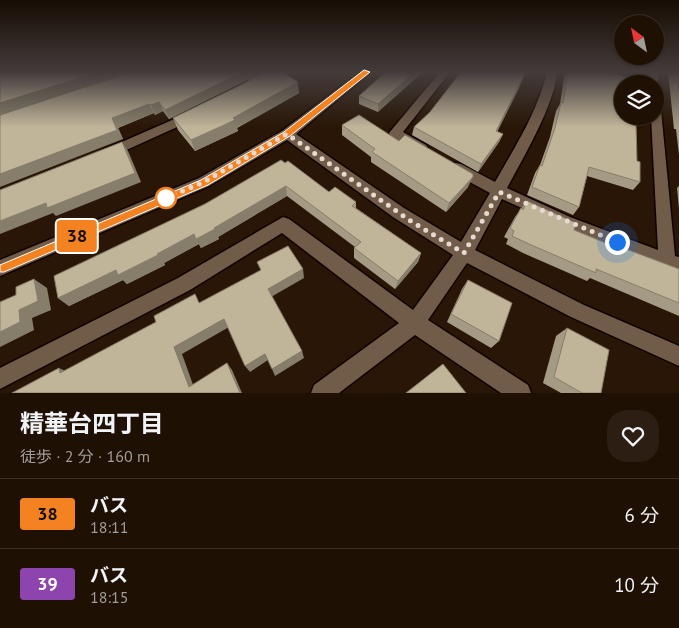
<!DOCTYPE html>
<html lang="ja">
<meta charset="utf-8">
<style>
:root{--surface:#1f1004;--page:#2c1e13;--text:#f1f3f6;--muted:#a19d9a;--line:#3c3026}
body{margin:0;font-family:"PT Sans","Noto Sans JP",sans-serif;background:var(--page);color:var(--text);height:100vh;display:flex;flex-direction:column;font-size:19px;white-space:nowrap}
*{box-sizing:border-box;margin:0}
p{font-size:16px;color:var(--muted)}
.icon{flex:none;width:28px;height:28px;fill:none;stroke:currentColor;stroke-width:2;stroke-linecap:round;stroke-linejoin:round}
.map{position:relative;height:393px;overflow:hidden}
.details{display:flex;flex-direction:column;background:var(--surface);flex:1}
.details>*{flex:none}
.badge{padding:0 10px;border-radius:4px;font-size:18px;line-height:32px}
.needle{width:32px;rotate:327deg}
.controls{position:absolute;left:614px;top:15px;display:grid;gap:10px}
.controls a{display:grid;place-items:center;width:50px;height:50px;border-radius:50%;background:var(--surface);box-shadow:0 1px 4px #0004,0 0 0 1px var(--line);font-size:25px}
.you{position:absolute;width:25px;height:25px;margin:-12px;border:4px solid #fff;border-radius:50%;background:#1a73e8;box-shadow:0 0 0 8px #1a73e833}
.map>.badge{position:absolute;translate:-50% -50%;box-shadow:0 0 0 2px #fff}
.round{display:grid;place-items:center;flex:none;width:52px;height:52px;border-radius:20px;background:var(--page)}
.head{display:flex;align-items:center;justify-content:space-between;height:85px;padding:0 20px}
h1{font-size:24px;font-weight:700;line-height:38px}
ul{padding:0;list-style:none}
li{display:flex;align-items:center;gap:15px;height:70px;padding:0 20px;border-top:1px solid var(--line)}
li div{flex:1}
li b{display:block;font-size:19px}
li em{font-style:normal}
li .badge{min-width:55px;font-weight:700;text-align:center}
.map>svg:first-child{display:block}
</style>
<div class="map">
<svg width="679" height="393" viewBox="0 0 679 393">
<rect width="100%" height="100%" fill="#291606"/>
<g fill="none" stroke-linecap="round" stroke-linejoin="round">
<defs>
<g id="minor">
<path d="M360,72H371L296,134L404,208L461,242L490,193L451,172L449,168L451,164L456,163L461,164L495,182C515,147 538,111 547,72H557C555,104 523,158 507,188L570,217L658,250L651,116H655V88L659,89L675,256L679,257V273L587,238L502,199L475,250L584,305L679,346V366L571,317L467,263L428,320L528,385L531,393H501L415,335L339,393H311L314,385L399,323L282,233L190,290L0,389V368L178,278L283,217L289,219L413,310L453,255L393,217L287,140L209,186L0,276V260L199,178L282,131Z"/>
<path d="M440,72H450L403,132L426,145L428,148L426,151L421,153L390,136L389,133Z"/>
<path d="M649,72H659L658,86L655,87V84H648Z"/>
<path d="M193,111L199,115L197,118L111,157H101L99,154L101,151Z"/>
</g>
</defs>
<use href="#minor" stroke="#100300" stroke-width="3"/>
<use href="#minor" fill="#715b49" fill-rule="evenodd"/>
</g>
<g fill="#a59b84">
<path d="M0,72H282L299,93L237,128L238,131L195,151L178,130L173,118L243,84L262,72L169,119L163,111L155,115L154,113L118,128L123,139Z"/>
<path d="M386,72L378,112L359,104V96Z"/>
<path d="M565,72H602L629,123L640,182L633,190L587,176L579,207L573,215L527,195L535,173L540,165L550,137L556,111L560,104Z"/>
<path d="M668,72H679V155L676,129H674Z"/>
<path d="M519,88L497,132L503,134L499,142L478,172L412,135L414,127Z"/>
<path d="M342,125L399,141L468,187L446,212L371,162V157L342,135Z"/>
<path d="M285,163L329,192L356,202V208L421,253L418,262L395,289L354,258V248L355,247L287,196L218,237L219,239L201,248L199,244L164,263L165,265L127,284L123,280L69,306L58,298L205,204Z"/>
<path d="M679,186V209L677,188Z"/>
<path d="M527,201L574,230L616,248L618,246L679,269V316L590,278L587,281L523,253L506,244L508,239L504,237L515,217Z"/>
<path d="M468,280L499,341L491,348L447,322L462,289Z"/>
<path d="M567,328L601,393H561L543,383L556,336Z"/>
</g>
<g fill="#867e6b">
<path d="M99,72H132L0,115V103Z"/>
<path d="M243,72H264L169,119L165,110Z"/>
<path d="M415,72H423L378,112V104Z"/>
<path d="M522,80L519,88L493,139L496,131Z"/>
<path d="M298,82L299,93L237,128L238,131L195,151L191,140Z"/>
<path d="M159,102L163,111L155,115L151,105Z"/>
<path d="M149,104L154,113L118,128L123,139L0,187V174L112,118Z"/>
<path d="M503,134L499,142L478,172L481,164Z"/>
<path d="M122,142L128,151L141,182L56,216L53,213L0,234V221Z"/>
<path d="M473,177L468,187L446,212L449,203Z"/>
<path d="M286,186L287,196L218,237L219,239L201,248L196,239L214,228Z"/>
<path d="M194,234L199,244L164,263L165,265L127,284L123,280L69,306L58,298L116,270L157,254Z"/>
<path d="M421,253L418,262L395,289L398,281Z"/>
<path d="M303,269L304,278L271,297L268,289Z"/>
<path d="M34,279L47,288L51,310L32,318L34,330L0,347V332Z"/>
<path d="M224,319L229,327L182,354L196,393L189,387L174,347Z"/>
<path d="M302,351L304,358L275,376L272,369Z"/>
<path d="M265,354L268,360L250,372L245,366Z"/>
<path d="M227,363L232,370L242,393H240Z"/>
<path d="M59,368L72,374L60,373Z"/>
</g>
<g fill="#c0b499" stroke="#867e6b">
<path d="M0,72H99L0,103Z"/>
<path d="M131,72H243L165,110L159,102L151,105L149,104L112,118L117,130L0,174V115Z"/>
<path d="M264,72H282L298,82L233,118L235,120L191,140L173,118L243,84Z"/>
<path d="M386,72H415L378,104L359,96Z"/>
<path d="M461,72H525L522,80L496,131L503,134L481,164L414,127L430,112Z"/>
<path d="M568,72H602L628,77V84H622V116H629V123L636,125L637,161L640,162V182L589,167L579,207L532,187L540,165L542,166L555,128L561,102L563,103Z"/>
<path d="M677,72H679V91Z"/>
<path d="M359,115L399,141L405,135L473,174V177L449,203L372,152L375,149L342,125Z"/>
<path d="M122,142L135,173L47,208L46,203L0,221V190Z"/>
<path d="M281,160L285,163L288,161L329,192L335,187L356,202L352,206L421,253L398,281L354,248L361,242L286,186L214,228L215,229L196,239L194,234L157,254L158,255L118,275L116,270L58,298L54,276L205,204Z"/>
<path d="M527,201L576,223L574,230L618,248V246L679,269V303L596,269V273L529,244L512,236L514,231L510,228L521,208L523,210Z"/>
<path d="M288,246L303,269L268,289L302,351L272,369L265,354L245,366L224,319L174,347L189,387L227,363L240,393H12L59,368L60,373L156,322L154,316L195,294L199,303L261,270L257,262Z"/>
<path d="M34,279L38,301L19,310L20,322L0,332V302L16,295V287Z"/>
<path d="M468,280L512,303L499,341L451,314Z"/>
<path d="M567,328L609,350L601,393H582L554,377Z"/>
<path d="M443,364L466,393H406Z"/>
</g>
<linearGradient id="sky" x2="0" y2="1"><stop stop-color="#170c03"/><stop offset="0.57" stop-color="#433c3b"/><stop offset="1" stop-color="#433c3b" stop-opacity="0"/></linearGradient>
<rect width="679" height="127" fill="url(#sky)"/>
<path fill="#f58220" stroke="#fff" d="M364,70L370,72L290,136L208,185L4,272H0V265L201,180L284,132Z"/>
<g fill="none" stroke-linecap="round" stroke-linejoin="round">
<path stroke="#e7dad0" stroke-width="5" stroke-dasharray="0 9" d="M166,198L204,182L287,134L412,222L464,253L499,192L617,242"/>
</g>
<circle fill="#fff" stroke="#f58220" stroke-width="2.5" cx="166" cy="198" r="10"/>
</svg>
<div class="controls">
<a><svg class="needle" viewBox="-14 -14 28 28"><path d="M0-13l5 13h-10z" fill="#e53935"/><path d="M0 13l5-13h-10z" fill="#a19d9a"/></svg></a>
<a><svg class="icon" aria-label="layers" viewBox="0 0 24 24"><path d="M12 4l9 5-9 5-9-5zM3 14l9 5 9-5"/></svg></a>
</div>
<div class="you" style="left:617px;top:242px"></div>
<b class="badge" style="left:77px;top:236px;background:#f58220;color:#111">38</b>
</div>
<section class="details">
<div class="head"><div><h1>精華台四丁目</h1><p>徒歩 · 2 分 · 160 m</p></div><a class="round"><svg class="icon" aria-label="heart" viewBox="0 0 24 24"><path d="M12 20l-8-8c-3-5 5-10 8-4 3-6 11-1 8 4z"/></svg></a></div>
<ul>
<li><span class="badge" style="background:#f58220;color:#111">38</span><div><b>バス</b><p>18:11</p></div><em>6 分</em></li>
<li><span class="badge" style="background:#8e44ad;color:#fff">39</span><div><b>バス</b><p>18:15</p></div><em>10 分</em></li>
</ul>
</section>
